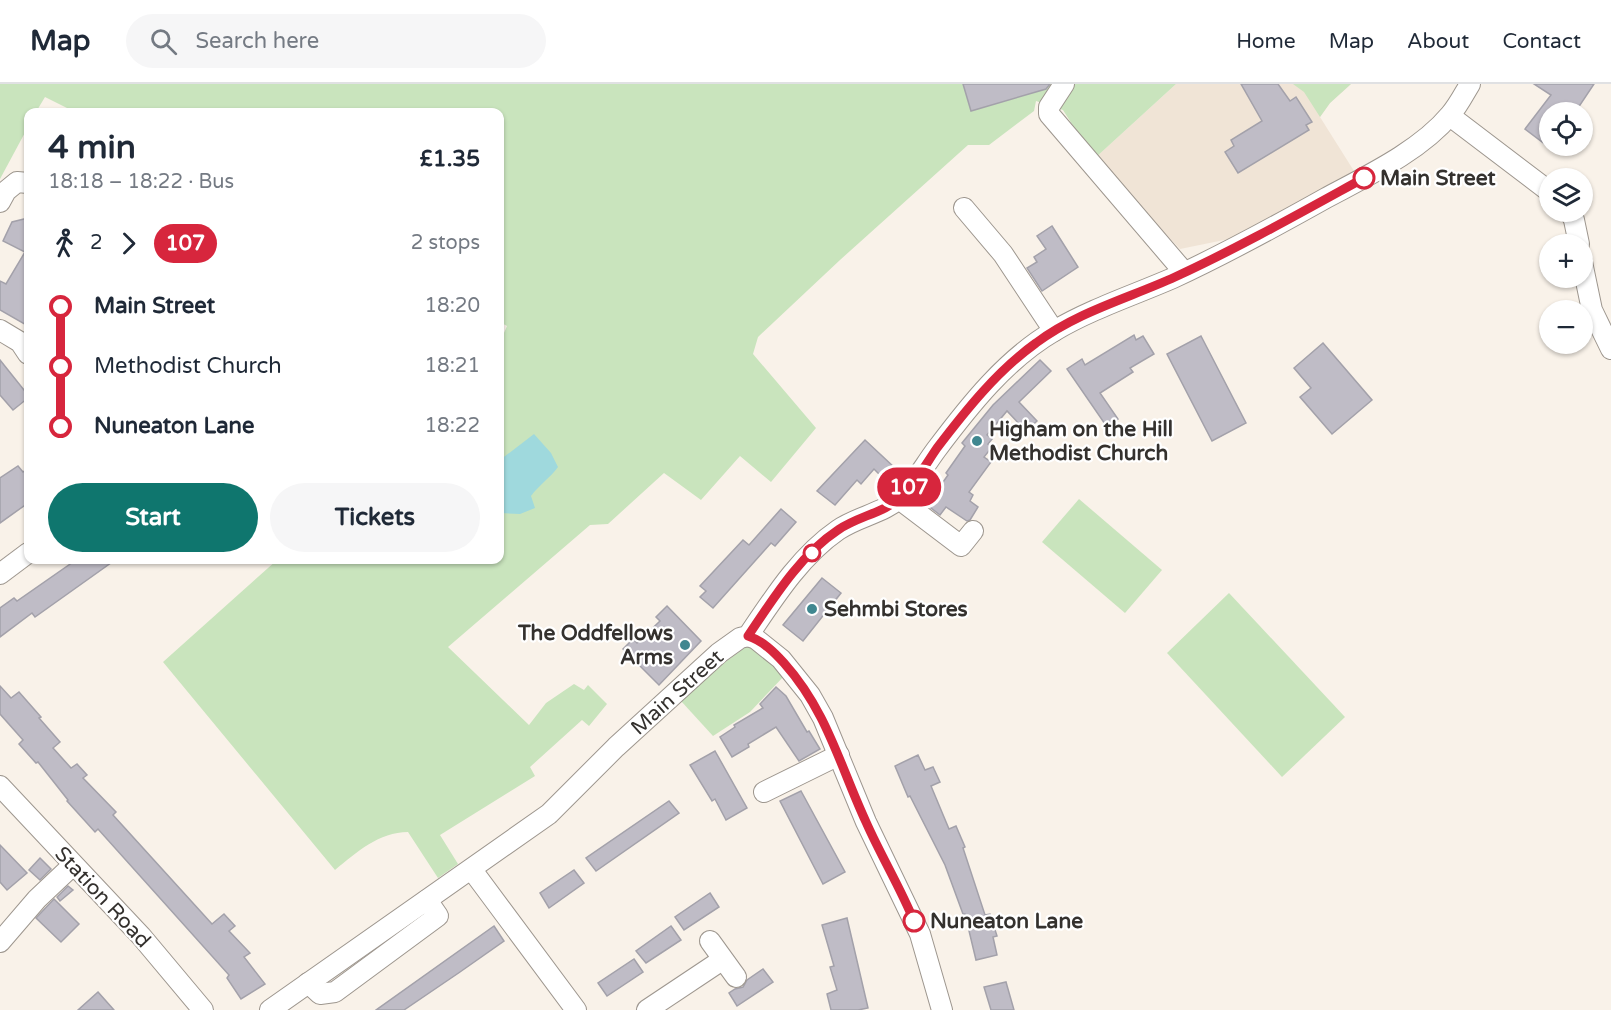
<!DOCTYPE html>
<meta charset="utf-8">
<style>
:root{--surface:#fff;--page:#f6f6f7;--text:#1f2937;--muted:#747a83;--line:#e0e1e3;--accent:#0f766e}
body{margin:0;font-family:"Varela Round",sans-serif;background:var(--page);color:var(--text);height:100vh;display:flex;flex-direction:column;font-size:22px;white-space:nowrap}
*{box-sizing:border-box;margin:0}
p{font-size:20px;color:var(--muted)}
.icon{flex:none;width:33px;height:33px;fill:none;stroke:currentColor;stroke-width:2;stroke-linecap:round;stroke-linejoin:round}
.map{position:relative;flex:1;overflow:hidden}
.drawer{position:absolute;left:24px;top:24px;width:480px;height:456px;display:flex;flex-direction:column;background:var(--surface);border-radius:12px;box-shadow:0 2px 4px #0004}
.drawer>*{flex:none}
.badge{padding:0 12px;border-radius:20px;font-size:21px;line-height:39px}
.controls{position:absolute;left:1539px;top:18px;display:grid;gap:12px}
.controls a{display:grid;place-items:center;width:54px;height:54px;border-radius:50%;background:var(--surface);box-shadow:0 2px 4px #0004;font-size:30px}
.map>.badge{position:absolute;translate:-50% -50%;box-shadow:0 0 0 3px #fff}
.legs{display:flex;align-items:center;gap:9px;height:66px;padding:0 24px;font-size:20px}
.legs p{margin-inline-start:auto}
.overview{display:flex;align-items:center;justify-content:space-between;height:102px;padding:0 24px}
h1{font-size:33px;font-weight:700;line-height:45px}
.button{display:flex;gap:12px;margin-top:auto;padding:12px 24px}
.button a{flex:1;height:69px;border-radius:36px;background:var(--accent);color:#fff;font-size:24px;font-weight:700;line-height:69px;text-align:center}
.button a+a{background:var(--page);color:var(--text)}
ul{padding:0 24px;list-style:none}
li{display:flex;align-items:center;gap:21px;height:60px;font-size:22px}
li i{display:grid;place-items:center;width:9px;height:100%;margin:0 8px;background:currentColor}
li i::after{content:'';width:15px;height:15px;margin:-8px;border:4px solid;border-radius:50%;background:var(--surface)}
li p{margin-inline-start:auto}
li:first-child i{background:linear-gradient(#0000 50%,currentColor 0)}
li:last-child i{background:linear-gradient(currentColor 50%,#0000 0)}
header{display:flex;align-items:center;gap:36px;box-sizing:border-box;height:84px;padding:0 30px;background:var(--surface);border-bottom:2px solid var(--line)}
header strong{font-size:28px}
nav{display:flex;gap:33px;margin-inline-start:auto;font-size:21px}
.search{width:420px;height:54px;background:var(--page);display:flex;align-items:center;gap:15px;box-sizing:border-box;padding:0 21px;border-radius:33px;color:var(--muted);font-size:22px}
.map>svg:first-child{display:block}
</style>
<header>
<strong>Map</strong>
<div class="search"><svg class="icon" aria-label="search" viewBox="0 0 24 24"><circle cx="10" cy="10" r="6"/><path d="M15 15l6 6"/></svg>Search here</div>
<nav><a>Home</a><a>Map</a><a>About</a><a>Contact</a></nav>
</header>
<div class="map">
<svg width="1611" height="926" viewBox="0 0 1611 926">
<rect width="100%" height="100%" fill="#f9f2e9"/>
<path fill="#f0e4d6" d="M1176,0H1351L1330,19L1320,33L1354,87L1234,154L1180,165L1094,75Z"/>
<g fill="#c9e4bd">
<path d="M0,0H1176L1094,75L1063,26L1036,17L1034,27L989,61H968L840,176L758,253L753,270L816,344L771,398L740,372L701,416L664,389L608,440L590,441L448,563L529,641L546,619L574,600L584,606L588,601L607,620L589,642L582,636L530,683L535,692L440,751L458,780L438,794L408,748C379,748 357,768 335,786L163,578L277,476H500V258L507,242L500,238V28H75L45,13L36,28H28V43L0,95Z"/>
<path d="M1293,0H1351L1330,19L1320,33L1304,8Z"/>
<path d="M1079,415L1162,486L1125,529L1042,458Z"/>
<path d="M1229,509L1345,633L1282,693L1167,569Z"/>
<path d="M747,562L755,564L785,591L750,628L713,652L681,617L709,590Z"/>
</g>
<path fill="#9fd9dd" d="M534,350L551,369L558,383C550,394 539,401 531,412L535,424L520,430L500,429V376Z"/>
<g fill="#bfbcc6" stroke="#a3a1aa" stroke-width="1.5">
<path d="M963,0H1050L1046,5L971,27Z"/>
<path d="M1241,0H1278L1290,17L1296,13L1312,38L1306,41L1309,46L1238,89L1225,68L1234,62L1231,56L1262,37Z"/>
<path d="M1534,0H1594L1576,27L1566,21L1560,28H1550V64L1525,45L1551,11Z"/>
<path d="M28,134V242L0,226V197L6,200L25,168L3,157L12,138Z"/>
<path d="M1052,142L1078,183L1042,207L1027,184L1037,178L1034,173L1046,165L1037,152Z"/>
<path d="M1134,251L1136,256L1143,252L1154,270L1130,284L1133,288L1100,309L1118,335L1107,343L1067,285L1082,275L1085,281Z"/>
<path d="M1201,252L1246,339L1212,357L1167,270Z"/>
<path d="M1323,259L1372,316L1332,350L1300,313L1311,304L1294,284Z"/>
<path d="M0,276L28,311V314L13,326L0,311Z"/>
<path d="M1040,276L1051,287L1019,318L1037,337L1026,347L1007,327L987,351L992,355L988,360L992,363L984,373L991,378L969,408L973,411L970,417L978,423L970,436L967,437L946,423L940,431L927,421L948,391L946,389L965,362L962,359L993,321Z"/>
<path d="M865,356L896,385L884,395L874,385L861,400L857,396L835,421L817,407Z"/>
<path d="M18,382L23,388L28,384V419L0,439V394Z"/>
<path d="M781,425L796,438L775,462L771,459L713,524L700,513L706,507L700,502L743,456L749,461Z"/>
<path d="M76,476H115L35,533L32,529L0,553V524L14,514L17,517Z"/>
<path d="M822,494L841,509L803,557L783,541Z"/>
<path d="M667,522L701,557L659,601L623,565L633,555L637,559L660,537L656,533Z"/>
<path d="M0,602L11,614L19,608L41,633L39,634L60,658L53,664L71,684L77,680L87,691L83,694L116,728L113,731L212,840L224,830L235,842L229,847L250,869L244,873L265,900L241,915L227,894L229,891L98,745L95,748L67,717L68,716L38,678L36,679L19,660L23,656L0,630Z"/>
<path d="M776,603L786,612L807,648L809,647L820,665L799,677L776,643L748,660L749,663L732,673L720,653L735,643L734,641L763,624L760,620Z"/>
<path d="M715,667L747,724L726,736L715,715L712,717L690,681Z"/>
<path d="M918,671L925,686L933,683L940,698L931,702L949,745L956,742L965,763L963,764L985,831L990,830L997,852L993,853L997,871L976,876L965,830H963L945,781L910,712L908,713L895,682Z"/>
<path d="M801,707L845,788L823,800L780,717Z"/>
<path d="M669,717L679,729L596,787L586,774Z"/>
<path d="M0,761L27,789L7,806L0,798Z"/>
<path d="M40,774L51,785L40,796L29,786Z"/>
<path d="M574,786L584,799L549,824L540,809Z"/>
<path d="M68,802L73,806L60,817L57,813Z"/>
<path d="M710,809L719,823L684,846L675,833Z"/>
<path d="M54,815L79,840L61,858L36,834Z"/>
<path d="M847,834L868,924L858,926H831L827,910L837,906L830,883L834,882L822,841Z"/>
<path d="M494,842L504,857L460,888L404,926H376Z"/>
<path d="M671,842L681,856L646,879L636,867Z"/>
<path d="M634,875L643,888L607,912L598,899Z"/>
<path d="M763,885L773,898L737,922L729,909L735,905L743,903L747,896Z"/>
<path d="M1006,898L1014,926H991L984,903Z"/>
<path d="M98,908L114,926H78Z"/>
</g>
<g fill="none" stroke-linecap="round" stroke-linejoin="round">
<defs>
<g id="minor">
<path d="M1064,0L1049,23V30L1184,188"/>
<path d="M1450,32L1550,108"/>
<path d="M0,118L6,107L17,98L28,99"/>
<path d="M964,124L1003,170L1054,247"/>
<path d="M1570,128L1574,136L1579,160"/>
<path d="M1582,178L1592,226L1611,265"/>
<path d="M0,246L20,258L28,270"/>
<path d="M899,415L961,462L973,447"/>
<path d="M0,490L28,469"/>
<path d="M748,552L756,555L781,575L810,611L823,634L866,738L920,850L942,926"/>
<path d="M0,702L141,852L203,926"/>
<path d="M764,708L839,671"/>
<path d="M472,786L576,926"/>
<path d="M710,857L736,893"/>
<path d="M0,858L37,815L73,781"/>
<path d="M308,899L320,910L335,908L438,832L427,816"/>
<path d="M270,926L549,730L616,663L719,569L740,554L748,552C773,515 800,472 838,446C858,432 886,429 903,411C916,397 925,381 936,366C969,322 1006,275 1054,247C1091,225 1134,211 1173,194C1225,170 1276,142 1326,114C1367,92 1420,67 1450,31C1458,22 1464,10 1470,0"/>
<path d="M647,926L722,876"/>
</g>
</defs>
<use href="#minor" stroke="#9d968e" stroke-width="22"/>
<use href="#minor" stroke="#fff" stroke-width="20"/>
</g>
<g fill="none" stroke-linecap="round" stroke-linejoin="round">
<defs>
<path id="line-1" d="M914,837C900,803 881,772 866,738C840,682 827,627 784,579C774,568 763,557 748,552C773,515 800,471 838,446C858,432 885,429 902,412C916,398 926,380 937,364C966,326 997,287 1036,259C1077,228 1129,214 1175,193C1240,163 1302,128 1364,94"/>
</defs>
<use href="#line-1" stroke="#fff" stroke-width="14"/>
<use href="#line-1" stroke="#d7263d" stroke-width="9"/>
</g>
<g fill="#fff" stroke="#d7263d" stroke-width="3">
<circle cx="1364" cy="94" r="10"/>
<circle cx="812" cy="469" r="8"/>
<circle cx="914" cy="837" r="10"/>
</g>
<g fill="#408790" stroke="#fff" stroke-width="2">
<circle cx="977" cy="357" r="6"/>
<circle cx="812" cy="525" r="6"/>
<circle cx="685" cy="561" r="6"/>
</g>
<g text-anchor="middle" stroke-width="4.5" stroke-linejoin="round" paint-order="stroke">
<g font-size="21" font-weight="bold" fill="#34312e" stroke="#fff" text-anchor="start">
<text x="1380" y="101">Main Street</text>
<text x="930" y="844">Nuneaton Lane</text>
</g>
<g font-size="21" font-weight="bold" fill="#34312e" stroke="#fff" text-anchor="start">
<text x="989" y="352">Higham on the Hill<tspan x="989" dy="24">Methodist Church</tspan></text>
<text x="824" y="532">Sehmbi Stores</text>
<text x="673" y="556" text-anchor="end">The Oddfellows<tspan x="673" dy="24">Arms</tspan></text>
</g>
<g font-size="21" fill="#34312e" stroke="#fff">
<text transform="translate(677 608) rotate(-42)" y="7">Main Street</text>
<text transform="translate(103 813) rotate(47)" y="7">Station Road</text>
</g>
</g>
</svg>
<div class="controls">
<a><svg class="icon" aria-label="locate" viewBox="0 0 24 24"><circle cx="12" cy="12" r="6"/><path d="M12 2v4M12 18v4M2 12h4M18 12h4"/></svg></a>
<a><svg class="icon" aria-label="layers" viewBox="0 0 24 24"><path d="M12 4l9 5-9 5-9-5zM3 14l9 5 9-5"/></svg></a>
<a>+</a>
<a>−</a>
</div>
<b class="badge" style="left:909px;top:403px;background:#d7263d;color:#fff">107</b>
<section class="drawer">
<div class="overview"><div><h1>4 min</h1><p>18:18 – 18:22 · Bus</p></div><b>£1.35</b></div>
<div class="legs"><svg class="icon" aria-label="walk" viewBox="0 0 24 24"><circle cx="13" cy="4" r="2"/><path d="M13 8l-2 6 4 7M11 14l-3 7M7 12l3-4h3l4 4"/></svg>2<svg class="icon" aria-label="forward" viewBox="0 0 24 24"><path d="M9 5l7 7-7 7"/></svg><b class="badge" style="background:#d7263d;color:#fff">107</b><p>2 stops</p></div>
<ul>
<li><i style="color:#d7263d"></i><b>Main Street</b><p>18:20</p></li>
<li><i style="color:#d7263d"></i><span>Methodist Church</span><p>18:21</p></li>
<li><i style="color:#d7263d"></i><b>Nuneaton Lane</b><p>18:22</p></li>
</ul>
<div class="button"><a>Start</a><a>Tickets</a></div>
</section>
</div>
